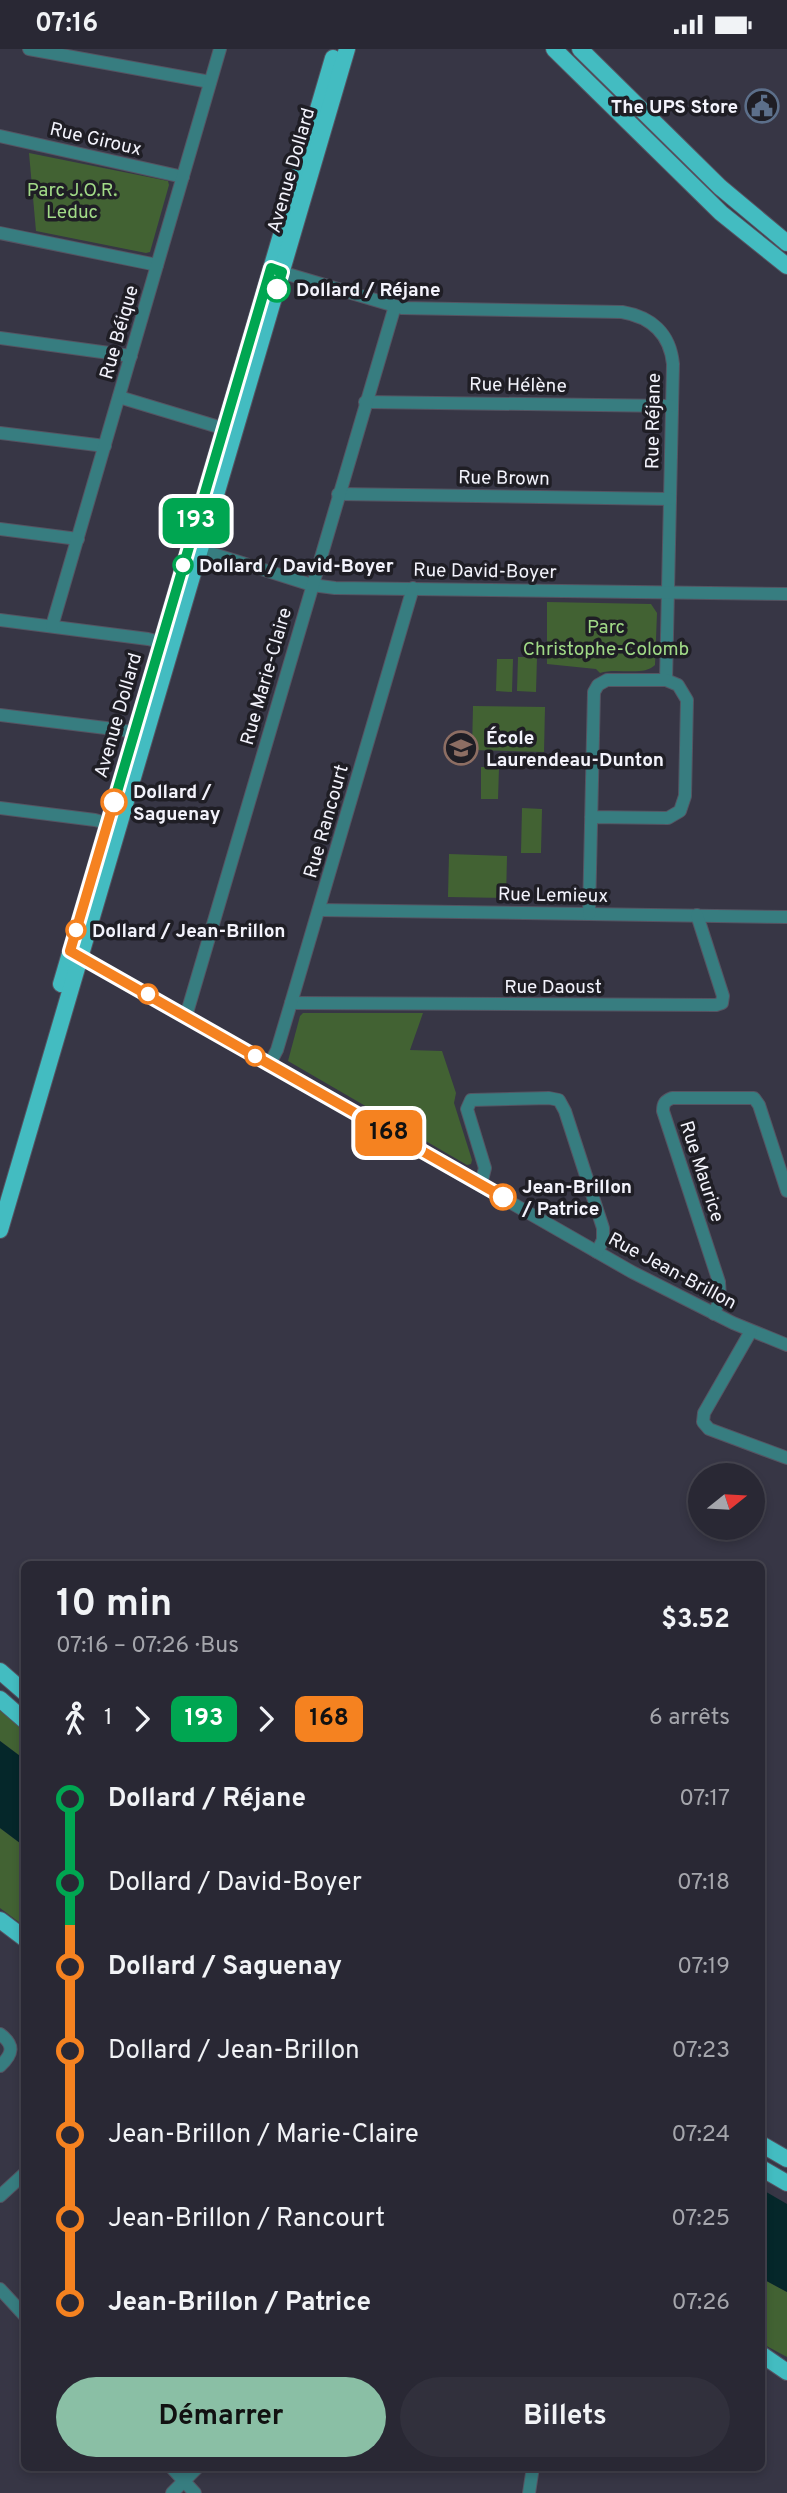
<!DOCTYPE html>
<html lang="fr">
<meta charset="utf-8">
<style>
:root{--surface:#292834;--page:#31303c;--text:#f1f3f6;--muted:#a5a6ac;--line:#45444f;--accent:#8abfa5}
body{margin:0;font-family:Overpass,sans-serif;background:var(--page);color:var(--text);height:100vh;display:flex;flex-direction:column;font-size:26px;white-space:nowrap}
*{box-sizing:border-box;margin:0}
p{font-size:23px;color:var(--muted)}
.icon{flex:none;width:38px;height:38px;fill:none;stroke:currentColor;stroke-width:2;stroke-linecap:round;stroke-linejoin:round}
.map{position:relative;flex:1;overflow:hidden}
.sheet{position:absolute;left:21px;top:1512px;width:744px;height:910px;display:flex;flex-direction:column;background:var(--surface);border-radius:10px;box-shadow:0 4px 10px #0003,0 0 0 2px var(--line)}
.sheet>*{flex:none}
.badge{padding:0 14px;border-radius:10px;font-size:24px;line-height:46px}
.needle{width:46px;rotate:72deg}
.controls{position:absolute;left:688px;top:1414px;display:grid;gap:14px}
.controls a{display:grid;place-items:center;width:77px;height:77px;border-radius:50%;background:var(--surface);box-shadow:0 4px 10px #0003,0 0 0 2px var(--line);font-size:35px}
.map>.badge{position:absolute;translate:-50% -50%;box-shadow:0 0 0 4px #fff}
.legs{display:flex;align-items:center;gap:10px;height:77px;padding:0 35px;font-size:23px}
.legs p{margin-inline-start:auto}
.head{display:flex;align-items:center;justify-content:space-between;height:119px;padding:0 35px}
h1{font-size:38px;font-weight:700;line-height:52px}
.cta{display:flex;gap:14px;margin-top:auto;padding:14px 35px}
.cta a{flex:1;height:80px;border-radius:42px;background:var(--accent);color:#111;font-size:28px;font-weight:700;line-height:80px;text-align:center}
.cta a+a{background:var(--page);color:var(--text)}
ul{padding:0 35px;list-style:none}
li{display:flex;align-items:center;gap:24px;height:84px;font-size:26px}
li i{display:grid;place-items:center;width:10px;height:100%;margin:0 9px;background:currentColor}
li i::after{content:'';width:18px;height:18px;margin:-9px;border:5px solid;border-radius:50%;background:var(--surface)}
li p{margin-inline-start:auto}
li:first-child i{background:linear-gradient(#0000 50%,currentColor 0)}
li:last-child i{background:linear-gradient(currentColor 50%,#0000 0)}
.status{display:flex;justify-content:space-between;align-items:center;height:49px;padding:0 35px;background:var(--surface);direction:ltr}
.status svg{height:19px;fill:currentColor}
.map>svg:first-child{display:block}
</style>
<div class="status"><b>07:16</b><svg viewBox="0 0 49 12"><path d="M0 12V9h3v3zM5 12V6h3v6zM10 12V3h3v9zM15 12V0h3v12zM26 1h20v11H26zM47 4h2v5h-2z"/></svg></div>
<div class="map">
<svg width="787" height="2444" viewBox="0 0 787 2444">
<rect width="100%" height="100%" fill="#373645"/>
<g fill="#426233">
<path d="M29,104L168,132L169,136L150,203L146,204L36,182Z"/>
<path d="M547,553L651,555L657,564L655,616C643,628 616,618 600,624L596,620L547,615Z"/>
<path d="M518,608H537L536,643L517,642Z"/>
<path d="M497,610H513L512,643L496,642Z"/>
<path d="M473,657L545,658L544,703L472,701Z"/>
<path d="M481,718H499L498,750H481Z"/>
<path d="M522,759L542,760L541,804H521Z"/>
<path d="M449,805L507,807L506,849L448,848Z"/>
<path d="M303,964H423L410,1001L442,1002L456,1044L454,1054L472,1111L471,1115L467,1116L288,1012L300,967Z"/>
<path d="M0,1660L24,1681V1710L0,1692Z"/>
<path d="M0,1779L24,1797V1877L0,1859Z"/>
<path d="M761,2229L787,2243V2308L761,2294Z"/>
</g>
<g fill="#05272a">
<path d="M0,1692L24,1710V1797L0,1779Z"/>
<path d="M761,2140L787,2155V2243L761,2229Z"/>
</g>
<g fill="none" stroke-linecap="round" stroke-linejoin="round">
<defs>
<g id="minor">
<path d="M29,0L210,33"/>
<path d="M0,87L183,128"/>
<path d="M0,184L157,216"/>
<path d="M274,221L402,259L622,263C651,268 670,284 673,315L666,631"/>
<path d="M0,289L131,307"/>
<path d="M119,348L232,382"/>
<path d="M365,353L671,357"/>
<path d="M0,384L105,397"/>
<path d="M338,445L670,450"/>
<path d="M0,480L78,490"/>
<path d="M191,498L312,536L335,539L787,545"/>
<path d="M0,571L148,590L169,595"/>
<path d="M52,577L220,0"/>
<path d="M0,666L122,681L142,686"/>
<path d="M0,759L95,771L114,776"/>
<path d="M319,861L787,868"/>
<path d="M589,865L594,643L598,636L607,631H666L678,636L687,651L685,747L680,762L668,769L591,768"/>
<path d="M73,903L632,1223L733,1274L787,1296"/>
<path d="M291,954L716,956L722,954L723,947L697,866"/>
<path d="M186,967L395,257"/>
<path d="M270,1014L277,1001L291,954L413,539"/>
<path d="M481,1135L485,1119L467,1060L471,1051L549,1049L559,1051L565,1062L603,1179V1191L597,1203"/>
<path d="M714,1265L720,1249L719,1233L663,1062C663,1054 665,1052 672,1049H754L759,1056L787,1142"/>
<path d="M751,1282L704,1364L703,1373L709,1380L787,1409"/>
<path d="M0,1985C15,1996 13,2005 0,2017"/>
<path d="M0,2147L24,2125"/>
<path d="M0,2240L24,2266"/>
<path d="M171,2418L195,2444"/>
<path d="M172,2444L198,2418"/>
<path d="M529,2444L533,2418"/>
</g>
<g id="major">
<path d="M554,0L721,164L787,217"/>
<path d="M580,0L720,138L787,194"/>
<path d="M61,935L333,9"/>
<path d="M0,1181L347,0"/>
<path d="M0,1622L24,1643"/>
<path d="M0,1650L24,1671"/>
<path d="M0,1871L24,1889"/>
<path d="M761,2095L787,2110"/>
<path d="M761,2119L787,2134"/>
<path d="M761,2305L787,2323"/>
</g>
</defs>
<use href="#minor" stroke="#555462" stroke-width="14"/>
<use href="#major" stroke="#555462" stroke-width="18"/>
<use href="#minor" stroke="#377d80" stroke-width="12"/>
<use href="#major" stroke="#43bcc1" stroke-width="16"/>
</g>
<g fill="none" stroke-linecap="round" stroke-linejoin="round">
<defs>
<path id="line-1" d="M114,753L271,219L282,223L277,240"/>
<path id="line-2" d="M114,753L70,902L503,1148"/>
</defs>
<use href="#line-1" stroke="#fff" stroke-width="16"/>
<use href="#line-2" stroke="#fff" stroke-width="16"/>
<use href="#line-1" stroke="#00a651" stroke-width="10"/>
<use href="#line-2" stroke="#f58220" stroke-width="10"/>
</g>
<defs>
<symbol id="civic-ring" viewBox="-11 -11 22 22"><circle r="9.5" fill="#1f1e25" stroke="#5c6f8a" stroke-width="1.5"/><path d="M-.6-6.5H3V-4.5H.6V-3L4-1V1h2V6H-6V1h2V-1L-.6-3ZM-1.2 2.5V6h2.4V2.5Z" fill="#5c6f8a"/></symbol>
<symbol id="school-ring" viewBox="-11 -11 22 22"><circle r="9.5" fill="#1f1e25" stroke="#8d6e63" stroke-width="1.5"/><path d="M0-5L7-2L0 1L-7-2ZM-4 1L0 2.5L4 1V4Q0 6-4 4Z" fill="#8d6e63"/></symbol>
</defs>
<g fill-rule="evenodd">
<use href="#civic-ring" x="743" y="38" width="38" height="38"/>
<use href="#school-ring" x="442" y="680" width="38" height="38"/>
</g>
<g fill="#fff" stroke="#00a651" stroke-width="3.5">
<circle cx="277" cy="240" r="12"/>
<circle cx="183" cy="516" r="9"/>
</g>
<g fill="#fff" stroke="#f58220" stroke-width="3.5">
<circle cx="114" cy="753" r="12"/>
<circle cx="76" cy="881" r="9"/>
<circle cx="148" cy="945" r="9"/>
<circle cx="255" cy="1007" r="9"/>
<circle cx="503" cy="1148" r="12"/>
</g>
<g text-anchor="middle" stroke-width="7" stroke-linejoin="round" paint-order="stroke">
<g font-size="19" font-weight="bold" fill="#f3f3fc" stroke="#1f1e25" text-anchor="end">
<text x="738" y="64">The UPS Store</text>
<text x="486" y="695" text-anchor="start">École<tspan x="486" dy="22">Laurendeau-Dunton</tspan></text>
</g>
<g font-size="19" fill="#f3f3fc" stroke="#1f1e25">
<text transform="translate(96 89) rotate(13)" y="7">Rue Giroux</text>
<text transform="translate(290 121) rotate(-74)" y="7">Avenue Dollard</text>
<text transform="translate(118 283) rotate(-74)" y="7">Rue Béique</text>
<text transform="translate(518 335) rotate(1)" y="7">Rue Hélène</text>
<text transform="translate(652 372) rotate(-89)" y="7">Rue Réjane</text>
<text transform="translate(504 428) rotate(1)" y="7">Rue Brown</text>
<text transform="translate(485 521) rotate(1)" y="7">Rue David-Boyer</text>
<text transform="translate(265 627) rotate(-74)" y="7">Rue Marie-Claire</text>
<text transform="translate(117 666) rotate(-74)" y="7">Avenue Dollard</text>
<text transform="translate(325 772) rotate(-74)" y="7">Rue Rancourt</text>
<text transform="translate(553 845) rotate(1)" y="7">Rue Lemieux</text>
<text x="553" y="944">Rue Daoust</text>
<text transform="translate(703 1122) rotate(72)" y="7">Rue Maurice</text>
<text transform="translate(673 1221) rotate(28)" y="7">Rue Jean-Brillon</text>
</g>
<g font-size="19" fill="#a1da87" stroke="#1f1e25">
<text x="72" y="147">Parc J.O.R.<tspan x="72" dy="22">Leduc</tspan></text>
<text x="606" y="584">Parc<tspan x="606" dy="22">Christophe-Colomb</tspan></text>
</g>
<g font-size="19" font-weight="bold" fill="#f3f3fc" stroke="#1f1e25" text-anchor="start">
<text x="296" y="247">Dollard / Réjane</text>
<text x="199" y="523">Dollard / David-Boyer</text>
<text x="133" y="749">Dollard /<tspan x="133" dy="22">Saguenay</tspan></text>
<text x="92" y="888">Dollard / Jean-Brillon</text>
<text x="522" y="1144">Jean-Brillon<tspan x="522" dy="22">/ Patrice</tspan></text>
</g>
</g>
</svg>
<div class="controls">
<a><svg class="needle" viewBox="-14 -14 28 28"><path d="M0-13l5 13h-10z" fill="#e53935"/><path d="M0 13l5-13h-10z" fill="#a5a6ac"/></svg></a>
</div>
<b class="badge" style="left:196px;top:472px;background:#00a651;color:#fff">193</b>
<b class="badge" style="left:389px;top:1084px;background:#f58220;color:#111">168</b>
<section class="sheet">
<div class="head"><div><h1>10 min</h1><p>07:16 – 07:26 · Bus</p></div><b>$3.52</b></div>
<div class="legs"><svg class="icon" aria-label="walk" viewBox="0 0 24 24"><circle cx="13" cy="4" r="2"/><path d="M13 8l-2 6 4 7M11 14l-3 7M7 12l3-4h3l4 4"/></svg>1<svg class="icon" aria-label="forward" viewBox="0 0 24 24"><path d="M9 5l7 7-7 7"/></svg><b class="badge" style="background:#00a651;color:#fff">193</b><svg class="icon" aria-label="forward" viewBox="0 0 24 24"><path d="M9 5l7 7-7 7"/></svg><b class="badge" style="background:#f58220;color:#111">168</b><p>6 arrêts</p></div>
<ul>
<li><i style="color:#00a651"></i><b>Dollard / Réjane</b><p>07:17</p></li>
<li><i style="color:#00a651"></i><span>Dollard / David-Boyer</span><p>07:18</p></li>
<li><i style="color:#f58220"></i><b>Dollard / Saguenay</b><p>07:19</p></li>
<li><i style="color:#f58220"></i><span>Dollard / Jean-Brillon</span><p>07:23</p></li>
<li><i style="color:#f58220"></i><span>Jean-Brillon / Marie-Claire</span><p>07:24</p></li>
<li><i style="color:#f58220"></i><span>Jean-Brillon / Rancourt</span><p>07:25</p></li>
<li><i style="color:#f58220"></i><b>Jean-Brillon / Patrice</b><p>07:26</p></li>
</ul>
<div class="cta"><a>Démarrer</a><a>Billets</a></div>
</section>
</div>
